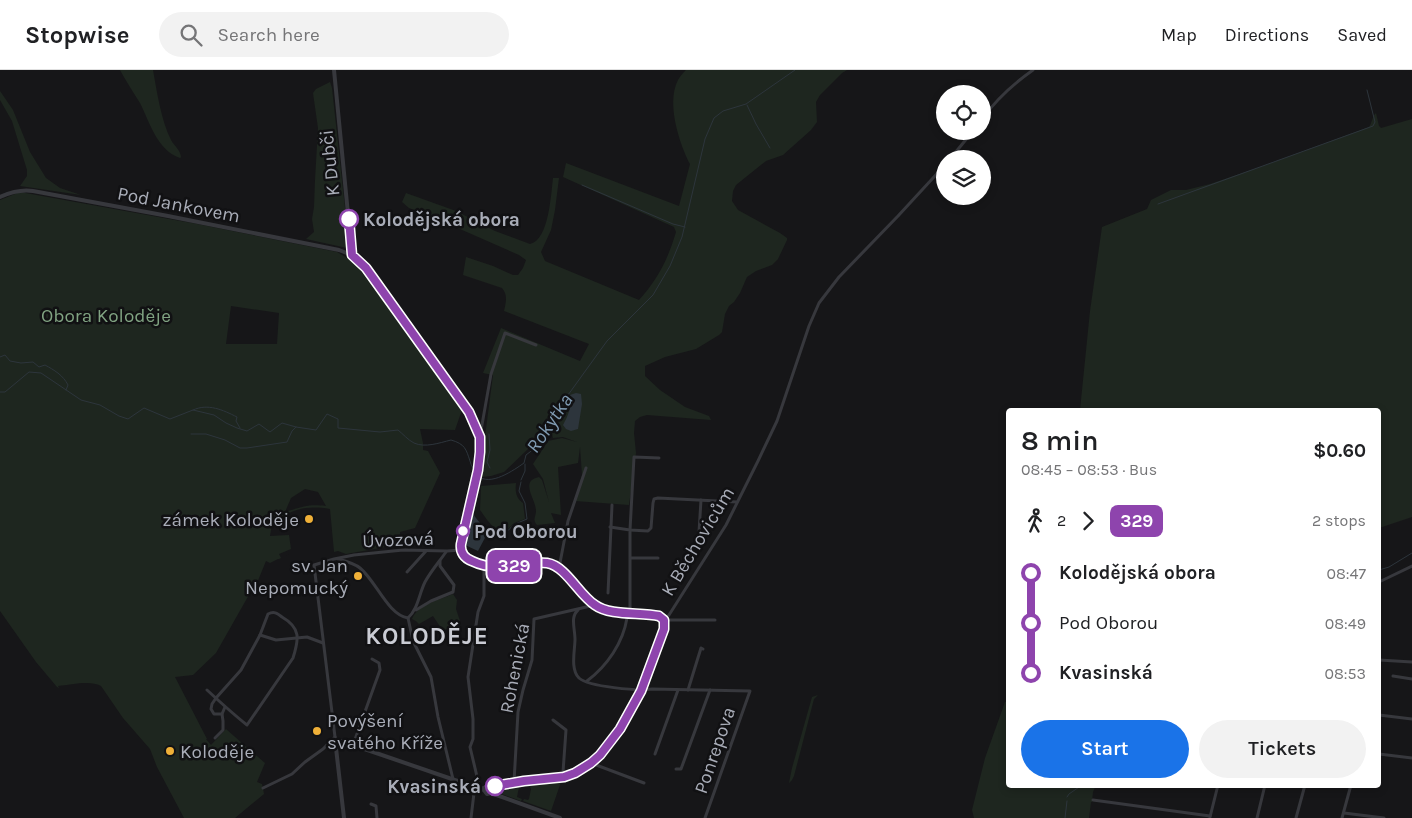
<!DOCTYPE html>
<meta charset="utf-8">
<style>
:root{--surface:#fff;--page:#f2f2f2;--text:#202124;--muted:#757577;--line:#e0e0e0;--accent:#1a73e8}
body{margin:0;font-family:Karla,sans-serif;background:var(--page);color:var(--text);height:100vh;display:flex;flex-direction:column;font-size:19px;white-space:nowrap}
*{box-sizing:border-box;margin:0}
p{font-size:16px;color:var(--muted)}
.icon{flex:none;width:28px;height:28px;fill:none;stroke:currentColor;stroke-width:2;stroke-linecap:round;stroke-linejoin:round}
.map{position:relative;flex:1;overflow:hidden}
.details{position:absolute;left:1006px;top:338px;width:375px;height:380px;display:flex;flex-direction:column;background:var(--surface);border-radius:5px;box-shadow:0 2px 8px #0003}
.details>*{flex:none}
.badge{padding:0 10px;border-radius:8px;font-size:18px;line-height:32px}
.buttons{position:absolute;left:936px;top:15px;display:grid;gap:10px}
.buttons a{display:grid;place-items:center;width:55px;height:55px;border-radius:50%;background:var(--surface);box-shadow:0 2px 8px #0003;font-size:25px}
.map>.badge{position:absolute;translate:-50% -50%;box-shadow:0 0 0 2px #fff}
.legs{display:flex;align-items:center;gap:8px;height:55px;padding:0 15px;font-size:16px}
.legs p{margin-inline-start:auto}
.summary{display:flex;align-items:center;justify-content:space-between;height:85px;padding:0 15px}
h1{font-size:28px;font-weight:600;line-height:38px}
.primary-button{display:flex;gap:10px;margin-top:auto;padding:10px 15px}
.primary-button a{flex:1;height:58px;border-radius:30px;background:var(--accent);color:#fff;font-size:20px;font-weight:600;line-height:58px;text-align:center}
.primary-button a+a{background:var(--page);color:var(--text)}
ul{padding:0 15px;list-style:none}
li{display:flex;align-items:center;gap:18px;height:50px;font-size:19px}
li i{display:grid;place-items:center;width:8px;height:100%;margin:0 6px;background:currentColor}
li i::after{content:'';width:12px;height:12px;margin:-6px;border:4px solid;border-radius:50%;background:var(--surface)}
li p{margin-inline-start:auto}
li:first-child i{background:linear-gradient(#0000 50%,currentColor 0)}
li:last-child i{background:linear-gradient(currentColor 50%,#0000 0)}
header{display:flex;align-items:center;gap:30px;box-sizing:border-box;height:70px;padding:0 25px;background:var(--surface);border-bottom:1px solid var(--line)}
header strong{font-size:24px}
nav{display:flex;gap:28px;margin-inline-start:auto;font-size:18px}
.search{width:350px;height:45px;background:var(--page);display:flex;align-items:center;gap:12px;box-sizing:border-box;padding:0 18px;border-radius:28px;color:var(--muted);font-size:19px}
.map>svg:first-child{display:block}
</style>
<header>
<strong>Stopwise</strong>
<div class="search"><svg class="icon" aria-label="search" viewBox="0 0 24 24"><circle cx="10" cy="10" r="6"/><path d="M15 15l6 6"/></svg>Search here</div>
<nav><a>Map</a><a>Directions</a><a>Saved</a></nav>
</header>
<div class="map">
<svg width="1412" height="748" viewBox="0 0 1412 748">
<rect width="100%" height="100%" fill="#161618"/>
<g fill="#1e261f" fill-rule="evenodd">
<path d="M120,0H153C157,22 161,50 171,70C175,77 180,79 181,87L180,88C157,80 150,53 140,33C133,22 126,11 120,0Z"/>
<path d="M686,0H847L842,3L820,25L816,32L817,52L811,60L783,85L766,91L736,115L733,121L732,131L738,140L780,163L787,168V170L778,189L772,195L756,201L747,207L740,223L734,232L729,236L725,244L722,262L719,265L696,279L665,287L645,296V306L660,320L685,337L709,346L711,350L647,345L640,347L635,351L634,363L636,383L629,435L575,431L582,405L580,377L578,393L558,397L561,445L551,443L555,453L537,455C532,449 536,447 536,441C536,429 519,411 539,407L542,410L549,432L543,409L533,394L548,371L562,368L577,372L563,367L553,368L549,353L528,379L504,402L491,406L482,407L480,405L493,305L483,303L501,258L580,291L589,274L504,241C506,232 508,225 502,218L463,205L466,187L493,196L513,205H518L523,198L526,190L519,185L444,152L409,138L402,132L406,123L456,141L495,161L530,174C549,170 551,124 553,108H559L555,140L551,160L541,182L545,191L639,230C658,209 668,189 676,162L674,157L563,107L566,93L679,136L690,94C679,73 666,32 678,10C680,6 683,3 686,0Z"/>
<path d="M330,12L332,18L349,175L347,178L306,169L314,162L312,149L314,137L315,110L318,58L313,23L316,19Z"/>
<path d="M0,21L13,40L30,82L46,108L60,118L81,125L20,116L27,106V100L12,51L0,30Z"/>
<path d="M1376,43L1379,56L1381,58L1412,49V447L1379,458V340H1080L1090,241L1102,157L1147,139L1151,130L1171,120H1186L1210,114L1257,98L1369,57C1372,53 1372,47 1376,43Z"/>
<path d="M20,122L197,154L337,182L354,192L463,337L455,360L420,359L423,373V380L428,381L440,403L415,458L400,462V467L397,475L346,484L338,481L334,482L330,439C306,435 291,439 272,454L270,466L289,465L291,479L279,484L281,488L291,483L279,489H278L270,493L266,491L257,513L250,523L216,583L193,605L175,607L207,669H206L211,675L226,659L265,693L257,712L262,714L264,724L235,748H184L157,697L150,679L123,648L101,616C90,610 71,615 58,616L59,618L57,617L36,592L0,541V130ZM231,236L279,243L277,274H226ZM305,419L318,422L326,436C307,434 303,437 285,442L291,428Z"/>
<path d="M516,413C515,422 516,428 523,433L525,449L514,453L505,462C494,462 486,448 480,440L481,416Z"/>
<path d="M453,524L457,530L456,539L460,551L443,561L433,546L419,554L416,551L412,549C418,534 440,530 453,524Z"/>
<path d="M818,625L814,629L794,706L792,710L789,713L792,698L812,627Z"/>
<path d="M1005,632H1009V715H1096L1093,722L1092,732H1091L1089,748H974L972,740L985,688Z"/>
<path d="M561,712L551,741L523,731L524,729L528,730L529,729L531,719L530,717L522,716L519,717L517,727L522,729L521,731L493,721L494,718L519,714V716Z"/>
</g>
<g fill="#2d353c">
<path d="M576,323L581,324L582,334L578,359L571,361L566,359L563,355C568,346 572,337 569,327L570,325Z"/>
<path d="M472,442C476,449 481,454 486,459L485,460L487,464L478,481L465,475Z"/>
</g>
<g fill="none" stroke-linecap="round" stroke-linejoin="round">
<g stroke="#2d353c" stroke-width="1">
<path d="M747,35L756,54L770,78"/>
<path d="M582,115L673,154L685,157"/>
<path d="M1158,134L1373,56L1375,52L1367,20"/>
<path d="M0,287L5,285L10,291L21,293L33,292L39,297L45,295C54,300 63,305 68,315L66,320"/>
<path d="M0,322H5L29,302L41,303L81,330L100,335L119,346L128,349L144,338L170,349L193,340L214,345L226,353L237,358L247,361L259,354L270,362L282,353L296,357L316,360L327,344L338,349V358L380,362L398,360C403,364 408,370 414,373C425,378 439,373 451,370C465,374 466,379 470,391C471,396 474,399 476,403"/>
<path d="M193,340C208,333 223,340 237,347L236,351L240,358"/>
<path d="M191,364H206L225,370L240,378H247L287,372L292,361L296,357"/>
<path d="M489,364L490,380L487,392L490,398"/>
<path d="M478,406C490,417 514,400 524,393L526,385L539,375L568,325L607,271L653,225L670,196L682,167L705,69L714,48L723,41L746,34L795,0"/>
<path d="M521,410L525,401V394"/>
<path d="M486,459H492L502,464C508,463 509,458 515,454C519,452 523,451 527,449L525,433L519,421L521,412"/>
<path d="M1379,500L1389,497L1412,483"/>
<path d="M1067,727L1069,724L1082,715"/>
<path d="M1065,748L1067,731"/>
</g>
<g stroke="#37383d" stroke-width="3">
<path d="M982,49C996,30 1013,14 1033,0"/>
<path d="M950,89L973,61"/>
<path d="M480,366L491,304L505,263L536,275"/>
<path d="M659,388L634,387L630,460L648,461L651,458L653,433L654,429L658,428L737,432"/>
<path d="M610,457L630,460V543"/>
<path d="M699,462L701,430"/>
<path d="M631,488H658"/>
<path d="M338,489C345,491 354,493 360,498C376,511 388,545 408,548"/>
<path d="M559,498L568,451L586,398"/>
<path d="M407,502L426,481"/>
<path d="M1379,512L1412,496"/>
<path d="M608,523L612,435"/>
<path d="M416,540L431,531L453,522L454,515L440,496V491"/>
<path d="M578,540C570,547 575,559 575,569C575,580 570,599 579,608C589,617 638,621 652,619L750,621L705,748"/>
<path d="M408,548L413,571L431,607L438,647L453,709"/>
<path d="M408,548C418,539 419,524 425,512C431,501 439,492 446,482"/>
<path d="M664,550L669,545L726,455L758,391L777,351L809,256L819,233L839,207L898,146L945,95"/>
<path d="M665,550H715"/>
<path d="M260,565L276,570L307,567L323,573"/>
<path d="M1379,590L1412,592"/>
<path d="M1393,606L1412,609"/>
<path d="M587,611C607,596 623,573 627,548"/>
<path d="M207,620C220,632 233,644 247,655L293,588C299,569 301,558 282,547C277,543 274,541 268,544L260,565L241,600L216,628L212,634L211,639L214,644H222"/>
<path d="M688,620L701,578L703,579"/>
<path d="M1379,645L1412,649"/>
<path d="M553,650L566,660L563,702V707"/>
<path d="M215,668L223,660V651L222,644L225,637"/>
<path d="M338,672L335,667L314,495L334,489L354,485L403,480L447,481L461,480"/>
<path d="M353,675L380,600L379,593L372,589"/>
<path d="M655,684L678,620"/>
<path d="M1379,684L1412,688"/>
<path d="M591,693L644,713"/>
<path d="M676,699H681L710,620"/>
<path d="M514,712L518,642L523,620L532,590L534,549L595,535"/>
<path d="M263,718L292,704L305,692L323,679L335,667"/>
<path d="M1093,730L1210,746"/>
<path d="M371,734L376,736L377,748"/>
<path d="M1344,743L1384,748"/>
<path d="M1210,747L1218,715"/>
<path d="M471,748L474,723L479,715L470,677L473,669V649L468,607L478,542L484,526V496"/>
<path d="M1257,748L1265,715"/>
<path d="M1296,748L1305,715"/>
<path d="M1342,748L1351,715"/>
</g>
<g stroke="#37383d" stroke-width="4">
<path d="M334,0L352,185"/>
<path d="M0,127C11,122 21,119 33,121L168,146L339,180L352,185L365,198L469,342L480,367V382L478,400L461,474C460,482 465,488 472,491C491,500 509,497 529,494C537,493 545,491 552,494C570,501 582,532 604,540C620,545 651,539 664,550L665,555L663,563C645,611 620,691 564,707C552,711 538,710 526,711C514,712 503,714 492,716L488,715L484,718L479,719"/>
<path d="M344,748L336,678L337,673L341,671L484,720L487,724L491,723L560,748"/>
</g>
</g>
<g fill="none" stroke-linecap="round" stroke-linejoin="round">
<defs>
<path id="line-1" d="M349,149L352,185L366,198L469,342L480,367V382L478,400L461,474C460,482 464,488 472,491C490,500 509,497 528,494C535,493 541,492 547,493C566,496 579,525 595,535C610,546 640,542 659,546L664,550V559L641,621L620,659L600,685L591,693L575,703L564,707L524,711L495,716"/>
</defs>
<use href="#line-1" stroke="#fff" stroke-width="11"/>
<use href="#line-1" stroke="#8e44ad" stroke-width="8"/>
</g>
<g fill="#fff" stroke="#8e44ad" stroke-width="2.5">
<circle cx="349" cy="149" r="9"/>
<circle cx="463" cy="461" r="6"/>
<circle cx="495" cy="716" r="9"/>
</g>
<g fill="#efb038" stroke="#111113" stroke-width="2">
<circle cx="309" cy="449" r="5"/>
<circle cx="358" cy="506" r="5"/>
<circle cx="317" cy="661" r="5"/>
<circle cx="170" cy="681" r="5"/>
</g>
<g text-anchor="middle" stroke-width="5" stroke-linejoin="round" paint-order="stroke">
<g font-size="19" fill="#a9adb8" stroke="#111113">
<text transform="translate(329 93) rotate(-96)" y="7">K Dubči</text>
<text transform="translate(179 134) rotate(11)" y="7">Pod Jankovem</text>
<text transform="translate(398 469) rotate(-2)" y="7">Úvozová</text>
<text transform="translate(697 471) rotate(-59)" y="7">K Běchovicům</text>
<text transform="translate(514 598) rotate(-79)" y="7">Rohenická</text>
<text transform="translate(714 680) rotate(-71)" y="7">Ponrepova</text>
</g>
<g font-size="19" font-weight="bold" fill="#a9adb8" stroke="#111113" text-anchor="start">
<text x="363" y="156">Kolodějská obora</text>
<text x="474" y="468">Pod Oborou</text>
<text x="481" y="723" text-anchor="end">Kvasinská</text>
</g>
<g font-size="19" fill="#80a382" stroke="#111113">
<text x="106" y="252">Obora Koloděje</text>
</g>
<g font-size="19" fill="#a9adb8" stroke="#111113" text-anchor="end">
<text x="299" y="456">zámek Koloděje</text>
<text x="348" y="502">sv. Jan<tspan x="348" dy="22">Nepomucký</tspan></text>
<text x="327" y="657" text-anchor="start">Povýšení<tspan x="327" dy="22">svatého Kříže</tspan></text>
<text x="180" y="688" text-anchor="start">Koloděje</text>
</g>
<g font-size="20" font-style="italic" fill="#809bb2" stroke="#111113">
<text transform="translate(549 353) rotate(-56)" y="7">Rokytka</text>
</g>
<g font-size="24" font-weight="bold" letter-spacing="1" fill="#caccd4" stroke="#111113">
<text x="427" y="574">KOLODĚJE</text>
</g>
</g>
</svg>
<div class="buttons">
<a><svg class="icon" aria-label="locate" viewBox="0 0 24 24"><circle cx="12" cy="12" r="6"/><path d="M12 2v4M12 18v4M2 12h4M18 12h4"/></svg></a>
<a><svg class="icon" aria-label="layers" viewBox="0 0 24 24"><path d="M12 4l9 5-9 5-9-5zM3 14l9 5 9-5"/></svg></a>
</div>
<b class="badge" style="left:514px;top:496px;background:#8e44ad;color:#fff">329</b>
<section class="details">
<div class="summary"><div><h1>8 min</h1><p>08:45 – 08:53 · Bus</p></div><b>$0.60</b></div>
<div class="legs"><svg class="icon" aria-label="walk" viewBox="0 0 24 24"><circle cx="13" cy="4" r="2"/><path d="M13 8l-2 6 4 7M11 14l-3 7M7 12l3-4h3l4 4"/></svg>2<svg class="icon" aria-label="forward" viewBox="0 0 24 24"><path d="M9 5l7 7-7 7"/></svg><b class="badge" style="background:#8e44ad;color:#fff">329</b><p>2 stops</p></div>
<ul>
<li><i style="color:#8e44ad"></i><b>Kolodějská obora</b><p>08:47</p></li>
<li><i style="color:#8e44ad"></i><span>Pod Oborou</span><p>08:49</p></li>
<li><i style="color:#8e44ad"></i><b>Kvasinská</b><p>08:53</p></li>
</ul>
<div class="primary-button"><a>Start</a><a>Tickets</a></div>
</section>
</div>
